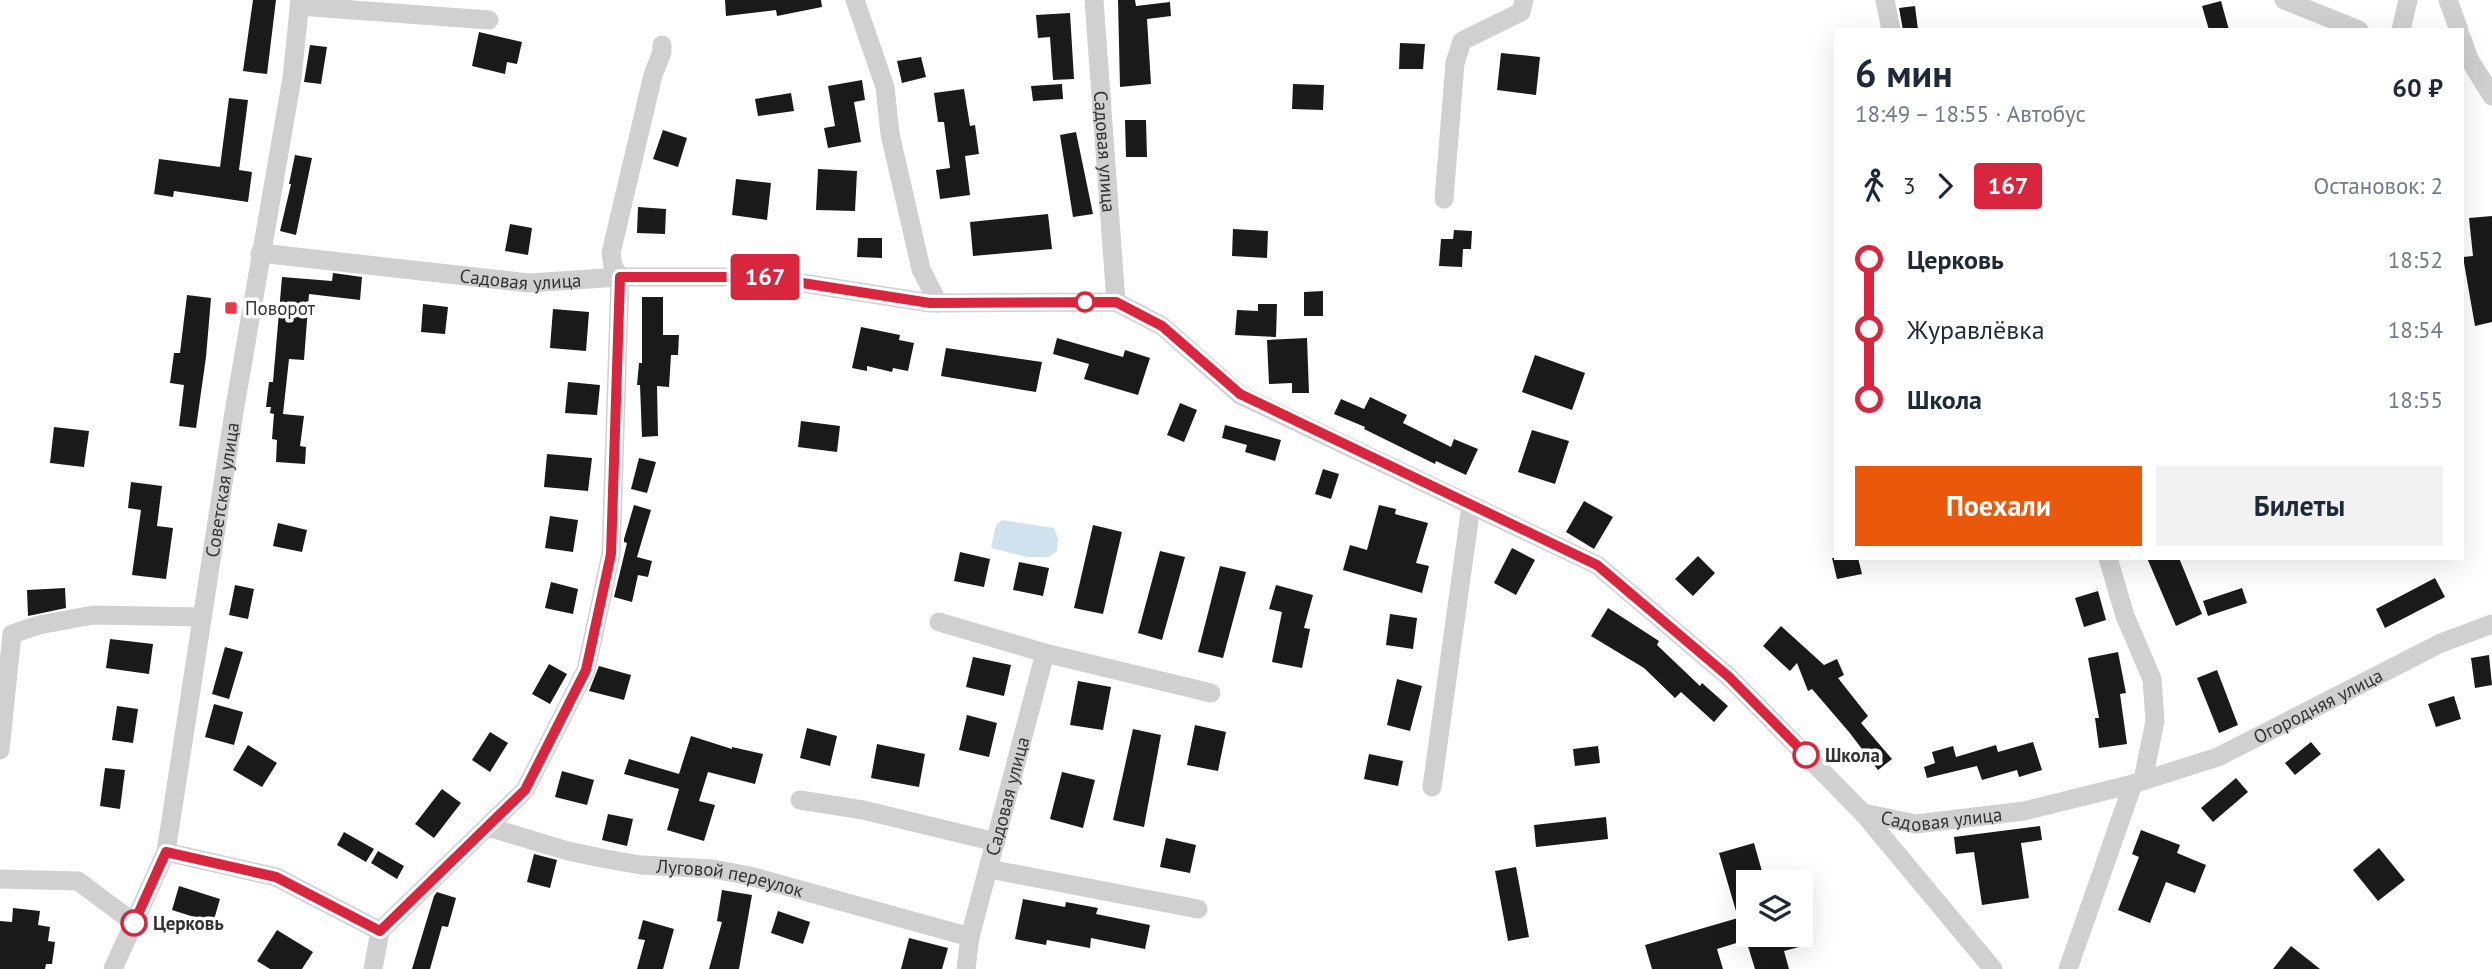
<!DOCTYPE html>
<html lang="ru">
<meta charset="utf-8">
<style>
:root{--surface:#fff;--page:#f2f2f3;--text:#1f2937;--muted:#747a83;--accent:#ea580c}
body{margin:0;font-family:"PT Sans",sans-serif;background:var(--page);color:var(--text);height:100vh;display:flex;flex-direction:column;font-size:26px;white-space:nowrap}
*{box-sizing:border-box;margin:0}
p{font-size:23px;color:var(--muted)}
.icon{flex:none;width:38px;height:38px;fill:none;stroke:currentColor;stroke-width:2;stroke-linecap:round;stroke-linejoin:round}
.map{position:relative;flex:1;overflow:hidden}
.side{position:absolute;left:1834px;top:28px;width:630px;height:532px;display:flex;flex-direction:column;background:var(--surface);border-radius:0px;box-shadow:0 7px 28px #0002}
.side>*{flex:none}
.badge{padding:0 14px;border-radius:5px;font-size:24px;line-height:46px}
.tools{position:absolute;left:1736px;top:870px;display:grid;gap:14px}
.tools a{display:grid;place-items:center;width:77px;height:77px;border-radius:0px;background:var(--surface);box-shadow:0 7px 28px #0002;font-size:35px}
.map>.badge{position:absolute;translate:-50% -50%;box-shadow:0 0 0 4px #fff}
.legs{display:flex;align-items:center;gap:10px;height:77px;padding:0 21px;font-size:23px}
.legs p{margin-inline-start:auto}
.summary{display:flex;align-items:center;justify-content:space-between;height:119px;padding:0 21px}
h1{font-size:38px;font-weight:700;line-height:52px}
.cta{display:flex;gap:14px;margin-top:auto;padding:14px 21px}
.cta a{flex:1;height:80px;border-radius:0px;background:var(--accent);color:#fff;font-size:28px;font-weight:700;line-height:80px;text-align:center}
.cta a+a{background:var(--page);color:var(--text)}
ul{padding:0 21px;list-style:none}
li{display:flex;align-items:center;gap:24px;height:70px;font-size:26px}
li i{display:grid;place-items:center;width:10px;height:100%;margin:0 9px;background:currentColor}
li i::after{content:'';width:18px;height:18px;margin:-9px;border:5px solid;border-radius:50%;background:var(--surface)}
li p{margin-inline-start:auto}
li:first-child i{background:linear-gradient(#0000 50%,currentColor 0)}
li:last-child i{background:linear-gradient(currentColor 50%,#0000 0)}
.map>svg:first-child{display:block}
</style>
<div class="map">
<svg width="2492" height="969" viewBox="0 0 2492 969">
<rect width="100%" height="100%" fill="#fff"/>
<path fill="#cfe2ee" d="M1002,520L1054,528L1058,539L1057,551L1049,557H1027L991,548L996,525Z"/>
<g fill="#1a1a1a">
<path d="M253,0H276L267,74L243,71Z"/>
<path d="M725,0H821L822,7L777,16L776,10L726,16Z"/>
<path d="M1118,0H1135L1136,6L1170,2L1171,16L1147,19L1151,84L1120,87Z"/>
<path d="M2221,1L2229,30H2209L2202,6Z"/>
<path d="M1915,6L1918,30H1903L1899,8Z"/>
<path d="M1070,13L1074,79L1053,80L1050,37L1038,38L1036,15Z"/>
<path d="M479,32L522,42L517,64L507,62L505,74L472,66Z"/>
<path d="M1400,43L1425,44L1423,69H1399Z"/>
<path d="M310,45L327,47L321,84L304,82Z"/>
<path d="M1501,53L1540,57L1536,95L1497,90Z"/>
<path d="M921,57L926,77L902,83L897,61Z"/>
<path d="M862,80L865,100L854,102L861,142L828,148L824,128L835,126L828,86Z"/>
<path d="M1062,84L1063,99L1033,101L1031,86Z"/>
<path d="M1293,84L1324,85L1323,110L1292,109Z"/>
<path d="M964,89L970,126L975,125L979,154L965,156L970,195L940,199L936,170L950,168L944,122H938L934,93Z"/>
<path d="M791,93L794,111L758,116L755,99Z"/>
<path d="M229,98L248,100L239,170L252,172L248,202L174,191L173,197L154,194L159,159L220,167Z"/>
<path d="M1125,120H1146L1147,157H1126Z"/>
<path d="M663,130L687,138L678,167L653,159Z"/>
<path d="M1076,132L1093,214L1073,217L1060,135Z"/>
<path d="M295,155L312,158L296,235L280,231L291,184H289Z"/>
<path d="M818,169L857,171L855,211L816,210Z"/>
<path d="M736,179L771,183L767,220L732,215Z"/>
<path d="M638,207L666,209L665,234L637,233Z"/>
<path d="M1048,214L1052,249L973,256L970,222Z"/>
<path d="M2492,216V322L2475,326L2463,257L2473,256L2469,218Z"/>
<path d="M510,224L532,228L528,255L505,251Z"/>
<path d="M1233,229L1268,231L1267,258L1232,256Z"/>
<path d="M1454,230L1472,231L1471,249H1463L1462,267L1439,266L1441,239H1453Z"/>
<path d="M858,238H882V258L857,257Z"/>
<path d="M333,273L362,277L360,300L309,294L304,360L289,359L283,414L304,416L300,446L306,447L305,464L276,462L277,440L272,439L274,414L270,413L271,407H266L269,382H273L282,277L332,281Z"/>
<path d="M1323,291V316H1304V292Z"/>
<path d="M187,295L211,298L206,357L196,428L179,426L184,385L170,383L174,353H180Z"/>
<path d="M642,297H663V335H679L678,355H671L669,387L657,386L658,436L642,437L640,385H637L639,363H642Z"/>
<path d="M423,304L448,307L445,334L421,332Z"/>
<path d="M1258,304H1277L1276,337L1235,335L1237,310L1258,311Z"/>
<path d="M553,309L589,312L586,351L550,348Z"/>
<path d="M861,327L900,335L899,340L914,343L908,371L893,368L892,372L867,366V371L852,368Z"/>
<path d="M1057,338L1123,357L1125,350L1150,358L1138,395L1084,379L1089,364L1053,354Z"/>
<path d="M1307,338L1309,393H1292V383L1269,384L1267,340Z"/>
<path d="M946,348L1042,362L1036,392L941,376Z"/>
<path d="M1535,355L1585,373L1572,410L1522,392Z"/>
<path d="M568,382L600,385L597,415L565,413Z"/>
<path d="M1370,397L1407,415L1403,423L1451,447L1454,439L1478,449L1466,475L1436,461L1435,464L1364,429L1365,427L1334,414L1341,399L1364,409Z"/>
<path d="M1180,403L1197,410L1184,442L1167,435Z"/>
<path d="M801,421L840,426L837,452L798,447Z"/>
<path d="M1225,425L1281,440L1275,461L1245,452L1247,445L1222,438Z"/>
<path d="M54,427L89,431L84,467L50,463Z"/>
<path d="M1532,430L1569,441L1555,484L1518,472Z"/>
<path d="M547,454L592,458L588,491L544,487Z"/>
<path d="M639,458L656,462L647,493L631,489Z"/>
<path d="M1323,469L1339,474L1331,499L1315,494Z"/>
<path d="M131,482L162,486L157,526L173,528L166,579L132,575L141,510L128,508Z"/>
<path d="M1584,501L1613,517L1594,549L1566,532Z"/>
<path d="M634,505L651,510L637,557L652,561L648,577L638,575L632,602L614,597L627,543L624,542V539Z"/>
<path d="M1379,505L1396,509L1395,514L1428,523L1416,563L1429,566L1422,593L1343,570L1350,545L1367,550Z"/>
<path d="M550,516L578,520L573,552L545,548Z"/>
<path d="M278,523L307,530L302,552L273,546Z"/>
<path d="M1093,525L1122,532L1103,614L1074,608Z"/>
<path d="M1512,548L1535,560L1516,595L1494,583Z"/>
<path d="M1160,551L1185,557L1162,640L1138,633Z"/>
<path d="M960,552L990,559L984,587L954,581Z"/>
<path d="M1698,556L1715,573L1693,596L1675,579Z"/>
<path d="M1832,558H1858L1862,574L1837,579Z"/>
<path d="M2147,558H2179L2202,614L2176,626Z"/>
<path d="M1019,562L1049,568L1043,596L1013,590Z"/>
<path d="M1220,566L1246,572L1223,658L1198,652Z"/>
<path d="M2435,578L2445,597L2385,628L2376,609Z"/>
<path d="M551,582L578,589L573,614L545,608Z"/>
<path d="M235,585L254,589L248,619L229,615Z"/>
<path d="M1276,585L1313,595L1304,628L1310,629L1302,668L1272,662L1282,612L1269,609Z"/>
<path d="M65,588L66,608L28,616L27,590Z"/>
<path d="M2242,588L2247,603L2208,616L2203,601Z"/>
<path d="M2098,591L2106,620L2084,627L2075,598Z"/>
<path d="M1608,608L1659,641L1657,645L1700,686L1702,683L1728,706L1714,722L1681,692L1675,698L1644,668L1591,636Z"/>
<path d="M1390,614L1417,618L1413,649L1386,645Z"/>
<path d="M1781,626L1824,665L1837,659L1844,675L1838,678L1868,716L1861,723L1892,759L1878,770L1849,732L1812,689L1808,691L1797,663L1790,671L1763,646Z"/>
<path d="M110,639L153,644L149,674L106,668Z"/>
<path d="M225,647L243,652L229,699L212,694Z"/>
<path d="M2118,652L2126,693L2120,694L2127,744L2099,748L2095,718H2099L2088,658Z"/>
<path d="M2489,655L2492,685L2475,688L2471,658Z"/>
<path d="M973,657L1011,665L1004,696L966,687Z"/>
<path d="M549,664L567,674L550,704L532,694Z"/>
<path d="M599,666L631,675L624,700L589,691Z"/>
<path d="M2217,670L2238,725L2219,733L2197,678Z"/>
<path d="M1397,679L1422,686L1410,731L1387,725Z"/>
<path d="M1078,681L1111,687L1103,730L1070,725Z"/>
<path d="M2454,696L2461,719L2436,727L2428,704Z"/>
<path d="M214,704L243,712L234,745L205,737Z"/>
<path d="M117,706L138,709L133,743L112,740Z"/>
<path d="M967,715L997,723L989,757L959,750Z"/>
<path d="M1195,725L1226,732L1218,771L1187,765Z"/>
<path d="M807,728L837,736L830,766L800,758Z"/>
<path d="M1133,729L1161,735L1144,827L1113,820Z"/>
<path d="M490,732L508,743L490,772L472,760Z"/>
<path d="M691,736L732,749V747L763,754L755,784L708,772L699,801L715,805L704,841L667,830L679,789L624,774L629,759L679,774Z"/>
<path d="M2033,742L2042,770L2019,777L2017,770L1982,780L1977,766L1927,778L1924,767L1935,763L1932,752L1953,746L1956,757L1996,745L1998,752Z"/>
<path d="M2311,742L2321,754L2295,775L2285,763Z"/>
<path d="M877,744L925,754L919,787L871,778Z"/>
<path d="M248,745L277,763L262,787L233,770Z"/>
<path d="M1598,746L1600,763L1575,766L1573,749Z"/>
<path d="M1369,754L1403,761L1398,786L1364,779Z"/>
<path d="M105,768L125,770L120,809L100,806Z"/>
<path d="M562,771L594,780L587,805L555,797Z"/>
<path d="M1062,772L1095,780L1083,828L1050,819Z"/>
<path d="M2236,778L2248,792L2213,822L2201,808Z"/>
<path d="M442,789L461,803L434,838L415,824Z"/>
<path d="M608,814L633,819L627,846L602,840Z"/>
<path d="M1606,817L1608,839L1536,847L1534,825Z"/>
<path d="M2040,826L2042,840L2021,843L2029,898L1982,905L1974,852L1956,854L1954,837Z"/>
<path d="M2141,830L2180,845L2177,853L2206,865L2195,893L2166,882L2150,923L2118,910L2139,857L2132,854Z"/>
<path d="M344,832L374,849L366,862L337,845Z"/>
<path d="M1166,838L1196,845L1190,873L1160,867Z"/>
<path d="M1754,843L1765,882H1748V934H1796L1799,947L1784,951L1789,969H1755L1746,940L1717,949L1723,969H1652L1645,945L1738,918L1719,853Z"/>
<path d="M2379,848L2405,880L2378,901L2353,870Z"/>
<path d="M378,851L404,866L397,879L371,863Z"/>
<path d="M534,854L557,860L550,888L527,882Z"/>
<path d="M1516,867L1529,937L1508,941L1495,871Z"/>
<path d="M179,886L220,899L213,923L172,910Z"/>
<path d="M722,890L752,895L739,969H709L722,922L717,921Z"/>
<path d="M437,892L456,898L448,927L442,926L430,969H412L434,896Z"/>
<path d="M1023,899L1065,907L1066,902L1098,908L1096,914L1150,925L1145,949L1091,938L1090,948L1047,940L1046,945L1015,939Z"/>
<path d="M13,908L40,911L38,925L50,927L48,941L55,942L52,964H46L45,969H0V921L12,922Z"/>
<path d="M778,911L810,922L803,944L771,933Z"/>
<path d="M643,920L674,929L663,969H637L645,940L638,939Z"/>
<path d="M277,930L313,952L302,969H270L257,961Z"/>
<path d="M909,938L948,948L942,969H901Z"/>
<path d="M2291,946L2320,969H2273Z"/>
</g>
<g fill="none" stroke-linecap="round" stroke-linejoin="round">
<g stroke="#d0d0d0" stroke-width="19">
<path d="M855,0L885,87L890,134L921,269L938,303"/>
<path id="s1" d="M1094,0L1116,302"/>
<path d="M1885,0L1891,30"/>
<path d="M2284,0L2359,30"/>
<path d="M2448,0L2459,30"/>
<path d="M299,6L489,20"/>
<path d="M2401,30L2408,0"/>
<path d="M2462,39L2469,59L2492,96"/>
<path d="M1444,199L1455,63L1462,41L1521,12L1524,0"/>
<path id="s2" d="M260,253L529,283L620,277H764L930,303L1116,302L1162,326L1240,395L1597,565L1729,677L1863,813L1916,824L2024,811L2133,784L2218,757L2441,643L2492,624"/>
<path d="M2108,558L2125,616L2152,679L2155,721L2143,780"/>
<path d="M939,622L1045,653L1211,693"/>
<path d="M0,750L12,634L39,625L93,615L202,617"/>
<path d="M1432,787L1471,506"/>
<path d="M800,800L863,810L996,842"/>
<path d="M1863,813L1993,969"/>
<path id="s3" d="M488,827L568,851L606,859L641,865L713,869L750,876L970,937"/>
<path d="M166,852L276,877L380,931L525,790L586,670L611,554L620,277L613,266L611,253L653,75L662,52V45"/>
<path d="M989,869L1198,909"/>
<path d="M0,879L78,881L134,923"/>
<path id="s4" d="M113,969L166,852L234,412L292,78L300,0"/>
<path d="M373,969L380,931"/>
<path id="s5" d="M966,969L970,937L1045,653"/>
<path d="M2068,969L2133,784"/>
</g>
</g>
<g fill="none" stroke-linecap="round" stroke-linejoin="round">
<defs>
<path id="line-1" d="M134,923L166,852L276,877L380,931L525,790L586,670L611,554L620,277H764L930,303L1116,302L1162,326L1240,394L1597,565L1729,677L1806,755"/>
</defs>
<use href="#line-1" stroke="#fff" stroke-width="16"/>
<use href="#line-1" stroke="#d7263d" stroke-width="10"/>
</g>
<g fill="#fff" stroke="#d7263d" stroke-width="3.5">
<circle cx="1085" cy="302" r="9"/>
<circle cx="1806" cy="755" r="12"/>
<circle cx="134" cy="923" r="12"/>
</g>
<rect fill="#e63946" stroke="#fff" stroke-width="2.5" x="224" y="301" width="14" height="14" rx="3.5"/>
<g text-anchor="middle" stroke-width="7" stroke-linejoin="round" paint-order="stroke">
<g font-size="19" fill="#333" stroke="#fff">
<text dy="7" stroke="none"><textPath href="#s1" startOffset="152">Садовая улица</textPath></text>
<text dy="7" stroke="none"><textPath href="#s2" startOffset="262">Садовая улица</textPath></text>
<text dy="7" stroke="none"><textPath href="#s4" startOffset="495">Советская улица</textPath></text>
<text dy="7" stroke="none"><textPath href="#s2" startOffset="2252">Огородняя улица</textPath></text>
<text dy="7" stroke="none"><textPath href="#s5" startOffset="178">Садовая улица</textPath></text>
<text dy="7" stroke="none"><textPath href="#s2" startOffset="1855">Садовая улица</textPath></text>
<text dy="7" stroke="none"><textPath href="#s3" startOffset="248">Луговой переулок</textPath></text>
</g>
<g font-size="19" fill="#333" stroke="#fff" text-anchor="start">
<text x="245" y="315">Поворот</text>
</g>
<g font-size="19" font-weight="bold" fill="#333" stroke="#fff" text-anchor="start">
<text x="1825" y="762">Школа</text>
<text x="153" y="930">Церковь</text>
</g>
</g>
</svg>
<div class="tools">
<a><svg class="icon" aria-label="layers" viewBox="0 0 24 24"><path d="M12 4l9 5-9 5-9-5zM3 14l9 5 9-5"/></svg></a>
</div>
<b class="badge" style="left:765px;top:277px;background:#d7263d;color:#fff">167</b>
<section class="side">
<div class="summary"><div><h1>6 мин</h1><p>18:49 – 18:55 · Автобус</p></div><b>60 ₽</b></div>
<div class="legs"><svg class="icon" aria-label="walk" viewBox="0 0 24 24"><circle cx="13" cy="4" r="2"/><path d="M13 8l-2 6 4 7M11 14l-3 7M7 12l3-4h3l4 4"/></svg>3<svg class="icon" aria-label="forward" viewBox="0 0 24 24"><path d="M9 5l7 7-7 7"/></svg><b class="badge" style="background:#d7263d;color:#fff">167</b><p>Остановок: 2</p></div>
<ul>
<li><i style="color:#d7263d"></i><b>Церковь</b><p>18:52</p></li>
<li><i style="color:#d7263d"></i><span>Журавлёвка</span><p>18:54</p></li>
<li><i style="color:#d7263d"></i><b>Школа</b><p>18:55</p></li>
</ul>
<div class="cta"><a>Поехали</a><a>Билеты</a></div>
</section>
</div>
